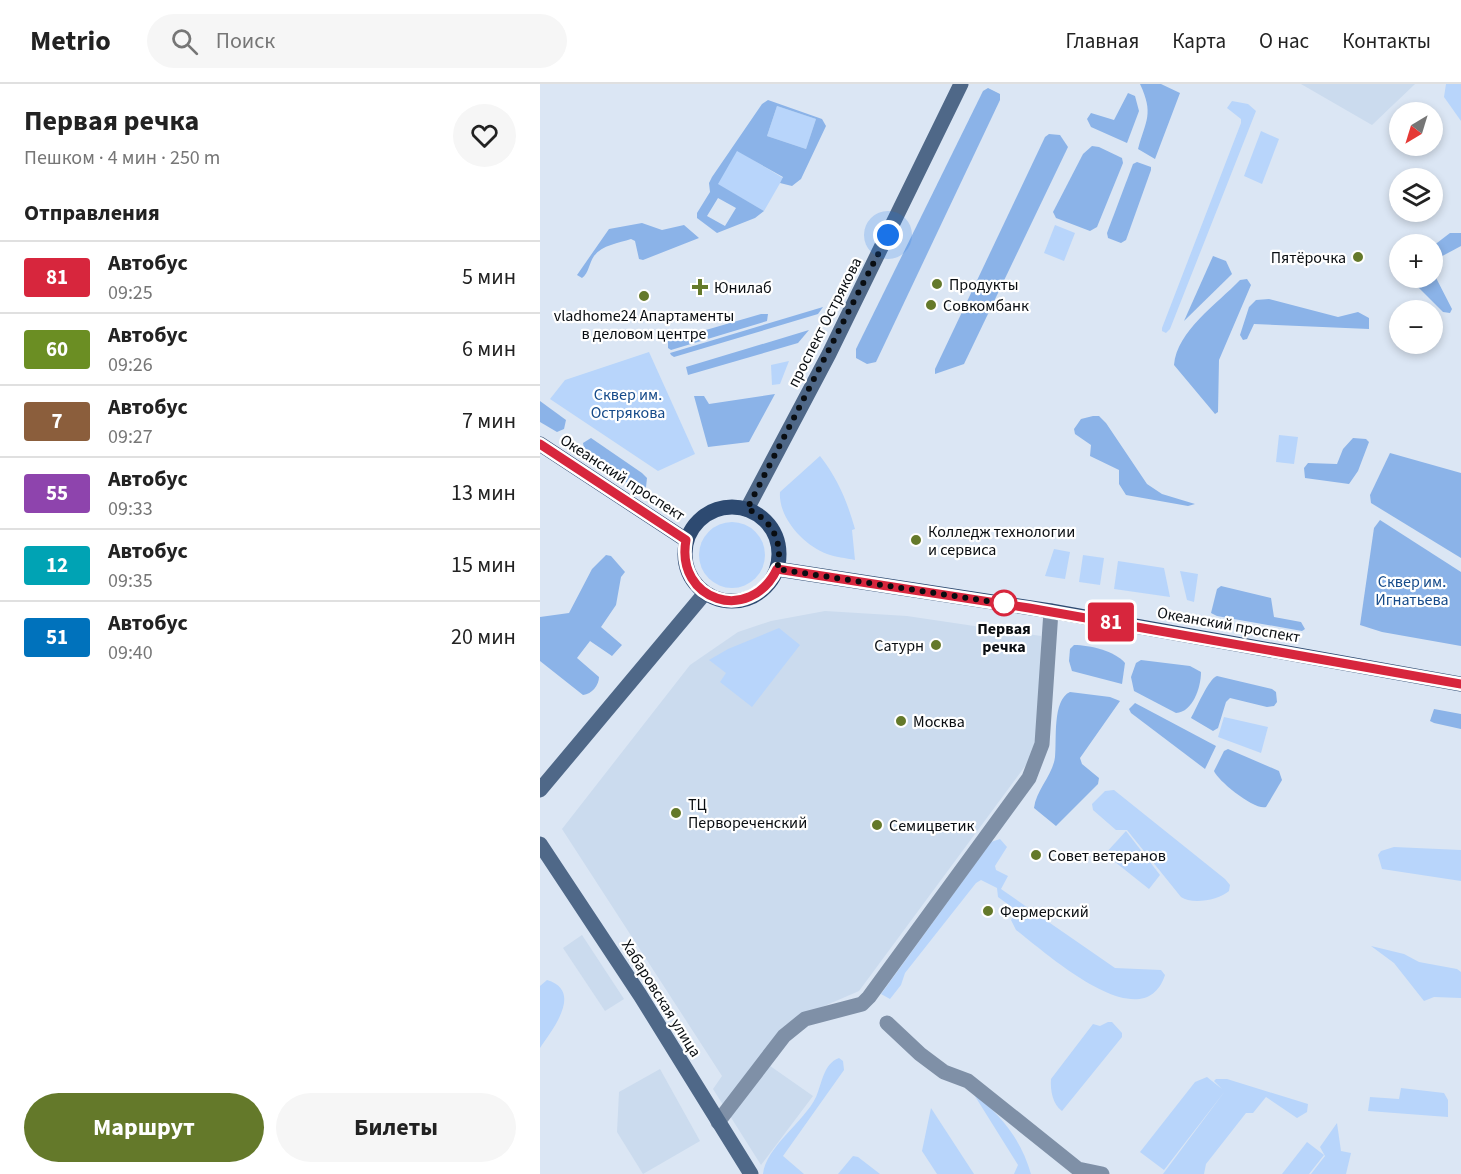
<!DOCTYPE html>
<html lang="ru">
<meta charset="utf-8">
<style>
:root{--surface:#fff;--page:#f6f6f6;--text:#222;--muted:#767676;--line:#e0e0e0;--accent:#64792a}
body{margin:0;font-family:"Source Sans 3",sans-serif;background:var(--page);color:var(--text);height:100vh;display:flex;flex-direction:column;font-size:22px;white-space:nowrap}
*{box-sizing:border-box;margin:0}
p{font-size:20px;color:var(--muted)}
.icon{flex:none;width:33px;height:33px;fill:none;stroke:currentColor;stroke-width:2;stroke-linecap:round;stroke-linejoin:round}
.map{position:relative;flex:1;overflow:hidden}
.drawer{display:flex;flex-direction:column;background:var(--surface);width:540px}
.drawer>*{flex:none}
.badge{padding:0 12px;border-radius:4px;font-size:21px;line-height:39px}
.needle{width:39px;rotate:218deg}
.controls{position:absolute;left:849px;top:18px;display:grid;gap:12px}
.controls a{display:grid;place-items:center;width:54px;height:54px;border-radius:50%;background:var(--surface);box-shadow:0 3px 9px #0003;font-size:30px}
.you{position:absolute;width:30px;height:30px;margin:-15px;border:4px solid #fff;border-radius:50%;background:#1a73e8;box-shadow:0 0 0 9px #1a73e833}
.map>.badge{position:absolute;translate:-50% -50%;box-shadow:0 0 0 3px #fff}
h2{padding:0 24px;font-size:22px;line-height:54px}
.round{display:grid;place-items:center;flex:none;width:63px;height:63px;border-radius:32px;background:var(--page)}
.headline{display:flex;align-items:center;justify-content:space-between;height:102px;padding:0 24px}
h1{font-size:28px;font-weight:700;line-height:45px}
.cta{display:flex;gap:12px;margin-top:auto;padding:12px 24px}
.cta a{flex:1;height:69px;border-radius:36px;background:var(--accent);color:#fff;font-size:24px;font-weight:700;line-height:69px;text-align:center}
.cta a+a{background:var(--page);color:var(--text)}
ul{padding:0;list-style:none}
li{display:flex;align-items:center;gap:18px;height:72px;padding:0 24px;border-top:2px solid var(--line)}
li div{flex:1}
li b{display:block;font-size:22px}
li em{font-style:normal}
li .badge{min-width:66px;font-weight:700;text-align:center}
header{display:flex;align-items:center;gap:36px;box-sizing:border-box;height:84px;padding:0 30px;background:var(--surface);border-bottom:2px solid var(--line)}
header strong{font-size:28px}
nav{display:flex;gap:33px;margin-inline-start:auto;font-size:21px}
.search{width:420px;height:54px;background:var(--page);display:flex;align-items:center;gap:15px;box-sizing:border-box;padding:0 21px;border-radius:33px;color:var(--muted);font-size:22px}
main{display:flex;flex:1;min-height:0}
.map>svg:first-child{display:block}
</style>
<header>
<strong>Metrio</strong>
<div class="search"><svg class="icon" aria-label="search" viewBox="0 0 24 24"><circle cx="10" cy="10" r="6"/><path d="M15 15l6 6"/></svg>Поиск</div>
<nav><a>Главная</a><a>Карта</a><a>О нас</a><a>Контакты</a></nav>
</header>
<main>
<section class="drawer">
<div class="headline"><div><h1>Первая речка</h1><p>Пешком · 4 мин · 250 m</p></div><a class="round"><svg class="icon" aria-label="heart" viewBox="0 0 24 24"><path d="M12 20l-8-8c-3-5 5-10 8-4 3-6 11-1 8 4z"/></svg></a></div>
<h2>Отправления</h2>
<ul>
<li><span class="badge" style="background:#d7263d;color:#fff">81</span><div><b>Автобус</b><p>09:25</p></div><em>5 мин</em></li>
<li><span class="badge" style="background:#6b8e23;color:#fff">60</span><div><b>Автобус</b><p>09:26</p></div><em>6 мин</em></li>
<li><span class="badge" style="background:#8b5e3c;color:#fff">7</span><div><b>Автобус</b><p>09:27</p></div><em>7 мин</em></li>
<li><span class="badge" style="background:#8e44ad;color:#fff">55</span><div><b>Автобус</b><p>09:33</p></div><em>13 мин</em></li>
<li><span class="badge" style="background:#00a3b4;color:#fff">12</span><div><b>Автобус</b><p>09:35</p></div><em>15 мин</em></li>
<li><span class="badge" style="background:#0072bc;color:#fff">51</span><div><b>Автобус</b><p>09:40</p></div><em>20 мин</em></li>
</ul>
<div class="cta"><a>Маршрут</a><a>Билеты</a></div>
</section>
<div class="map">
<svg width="921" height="1090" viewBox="0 0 921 1090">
<rect width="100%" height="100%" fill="#dbe6f4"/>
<g fill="#cbdbee">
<path d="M761,0H875L832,41Z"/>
<path d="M285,527L367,532L501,552L500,662L319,907L252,936L223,977L273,1012L221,1081L173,1005L182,992L22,745L150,581L198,548L231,537Z"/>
<path d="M42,851L84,915L65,927L23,864Z"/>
<path d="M120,985L160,1057L103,1090L77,1048L79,1008Z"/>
</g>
<g fill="#b8d5fb">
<path d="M906,0H921V37L904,13Z"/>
<path d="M692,17L708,20L716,27L630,245L626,249L622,247V244L701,39V35L687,24Z"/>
<path d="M237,22L276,35L266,65L227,52Z"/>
<path d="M721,47L739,55L722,100L704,92Z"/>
<path d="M197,66L243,94L224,127L177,100Z"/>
<path d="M515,141L535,149L524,177L504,169Z"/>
<path d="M109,268L155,370L118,387L10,315L25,296Z"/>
<path d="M249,277L240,300L232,301L231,281Z"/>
<path d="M739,351L758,353L754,380L736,378Z"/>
<path d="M280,372C298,395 307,417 315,445L312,446L315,476C306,474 295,473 287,470C263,461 238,433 240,408Z"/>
<circle cx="192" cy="471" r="33"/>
<path d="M514,465L530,468L525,495L505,492Z"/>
<path d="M543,471L564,474L560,501L539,498Z"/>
<path d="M578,477L624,484L630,513L574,505Z"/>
<path d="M640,487L658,490L654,518L647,516Z"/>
<path d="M239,544L260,561L212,623L180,598L186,589L169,576L188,565Z"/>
<path d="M684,633L728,643L721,669L678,653Z"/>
<path d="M574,706L685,795L690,801L689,807C679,816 652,821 641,813L587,746H576L553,726L552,720L565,707Z"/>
<path d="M586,747L620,791L609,805L565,770Z"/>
<path d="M460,755L467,763L455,782L456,786L468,792L461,805L575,884L621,886L625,891C603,958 504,867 476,846L471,836L477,827L458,813L457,804L441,796L436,799L365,889L361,901L350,915L341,910L451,758Z"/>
<path d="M854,763L921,766V797L842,785L838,771L841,767Z"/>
<path d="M831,862L864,870L879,878L917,885L921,888V914L894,913L884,917L854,879Z"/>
<path d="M7,896C44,907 12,946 0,964V902Z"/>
<path d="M568,938H572L582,949V953L522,1027C513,1021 510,1006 511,995L553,940L560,942Z"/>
<path d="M299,974L303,977L304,986L243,1072L264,1090H223C226,1063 264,1038 276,1013C282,1000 283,980 299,974Z"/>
<path d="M667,993L682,1005L674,997L676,995H687L768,1020L767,1028L757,1034L726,1013L713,1029H706L666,1080L664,1090H623L685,1007L624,1086L600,1068L655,998Z"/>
<path d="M861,1004L904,1009L908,1016V1033L828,1027L830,1013L859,1015Z"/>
<path d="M433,1009C461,1031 481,1055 491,1090H474L478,1081Z"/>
<path d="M391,1024L434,1090H397L382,1067Z"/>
<path d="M797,1039L801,1067L811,1069L806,1090H771L785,1072L780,1063Z"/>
<path d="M767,1058L784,1071L769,1090H742Z"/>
<path d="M313,1072L318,1073L340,1090H298Z"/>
</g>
<g fill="#8bb3e8" fill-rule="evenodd">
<path d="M600,0H621L640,9L615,75L598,65C606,36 614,30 600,0Z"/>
<path d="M448,4L460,10V16L336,278L327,280L316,274V265L443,7Z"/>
<path d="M588,9L595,12L599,27L587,59L551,43L547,35L551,29L574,36Z"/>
<path d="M228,16L282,35L286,42L261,95L252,102L240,99L243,93L197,67L178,100L224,127L215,134L177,149L157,134V129L170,108L169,99L172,93L222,20ZM237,22L276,35L266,65L227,52ZM178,114L196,124L185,142L167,132Z"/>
<path d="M509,50L520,51L528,63L424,280L395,290V285L505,53Z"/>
<path d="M552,62L559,63L582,74L583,79L557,143L550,147L516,134L513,128L543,70Z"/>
<path d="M597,78L611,83V86L586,156L581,159L568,154L567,149L593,80Z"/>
<path d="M102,139L122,146L144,141L159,154L103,176L99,175L95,157L91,155C79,159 62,161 54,172C49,179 49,189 42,194L37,191L69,145Z"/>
<path d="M910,149H921V162L893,177V162Z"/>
<path d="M673,172L686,177L692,190L644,237Z"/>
<path d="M893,188L912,225L910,229L903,228L869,194H892Z"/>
<path d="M707,195L711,201L679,276L678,328L675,330L634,281C637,247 677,220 700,196Z"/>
<path d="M729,215L798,233L818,228L829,234V245L714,240L707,255L703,256L700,251L709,223L716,216Z"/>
<path d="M283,223L278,230L134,273L131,271L130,269Z"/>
<path d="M221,230H228L227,237L131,266L128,264V257Z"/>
<path d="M269,246L258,259L148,291L146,283Z"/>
<path d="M235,310L209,358L168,363L154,312H164L169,320Z"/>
<path d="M0,317L26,336L24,345L17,348L0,338Z"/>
<path d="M553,332H559L566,339L607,400L622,410L655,420L648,422L586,411L579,400V386L550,372L551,361L535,350L534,345L541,335Z"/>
<path d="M51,354L102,389L107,394L106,403L98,406L93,403L45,369L43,359Z"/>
<path d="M813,354L826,355L829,358L818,387L809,400L765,394L764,384L768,379L797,380L803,365Z"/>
<path d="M850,369L921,389V474L831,419L830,411Z"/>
<path d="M840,436L921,488V562L842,548L820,541L834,444Z"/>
<path d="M66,471L71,472L85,488L81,493L76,521L61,543L82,561L72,572L50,557L37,574L59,593C59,601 52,610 43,611L0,577V533L29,529L52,485Z"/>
<path d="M681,502L731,514L734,533L761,538L765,545L762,547L677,532L671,529L677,505Z"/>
<path d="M534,561C550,561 575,567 585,579L582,600L532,587L529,577L530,565Z"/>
<path d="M601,576L650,582L661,588C661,603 653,628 636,629L594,607L591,593L596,579Z"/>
<path d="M677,592L732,605L736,608L737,618L734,622L727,623L690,614L686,618L678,644L673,647L651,634C656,625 669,594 677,592Z"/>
<path d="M530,608L570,613L580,617L540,674L542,680L559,694L558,700L516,742L494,724C496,706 513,691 515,673C517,656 512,616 530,608Z"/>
<path d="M595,619L676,662L665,685L591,629L589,625Z"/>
<path d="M894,625L921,630V645L894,639L890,637Z"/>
<path d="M688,665L739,687L742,696L726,723C715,727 678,697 674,687L684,667Z"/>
</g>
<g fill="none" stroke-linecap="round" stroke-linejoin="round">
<g stroke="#7f90a7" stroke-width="15">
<path d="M347,939L380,970L404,988L428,997L538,1085L562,1090"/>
<path d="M178,1038L244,952L265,935L322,920L329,913L489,694L502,660L511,527"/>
</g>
<g stroke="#4f6888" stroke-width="15">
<path d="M207,425L289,270L421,0"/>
<path d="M0,706L165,509"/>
<path d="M0,760L100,911L211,1090"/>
</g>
<g stroke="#2d4a71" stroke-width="15">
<path d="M0,360L146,456"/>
<circle cx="192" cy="470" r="47"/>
<path d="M237,485L511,527L921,600"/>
</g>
</g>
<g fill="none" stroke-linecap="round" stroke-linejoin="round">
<defs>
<path id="line" d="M0,360L146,456C135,517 210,541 237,485L489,524L921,600"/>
</defs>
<use href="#line" stroke="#fff" stroke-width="14"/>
<use href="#line" stroke="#d7263d" stroke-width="9"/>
<path stroke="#090d11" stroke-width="6" stroke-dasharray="0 10.8" d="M348,151L207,425C232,435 244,459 237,485L467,520L464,519"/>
</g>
<g fill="#64792a" stroke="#fff" stroke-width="2">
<circle cx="818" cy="173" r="6"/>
<circle cx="397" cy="200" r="6"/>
<path d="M157 194h6v6h6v6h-6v6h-6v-6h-6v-6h6z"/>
<circle cx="104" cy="212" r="6"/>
<circle cx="391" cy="221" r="6"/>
<circle cx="376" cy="456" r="6"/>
<circle cx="396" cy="561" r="6"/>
<circle cx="361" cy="637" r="6"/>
<circle cx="136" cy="729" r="6"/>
<circle cx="337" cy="741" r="6"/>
<circle cx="496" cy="771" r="6"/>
<circle cx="448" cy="827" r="6"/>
</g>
<circle fill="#fff" stroke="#d7263d" stroke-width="3" cx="464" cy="519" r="12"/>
<g text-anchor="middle" stroke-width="4.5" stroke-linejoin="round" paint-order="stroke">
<g font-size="16" fill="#090d11" stroke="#fff" text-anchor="start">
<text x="806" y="179" text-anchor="end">Пятёрочка</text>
<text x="409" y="206">Продукты</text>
<text x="174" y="209">Юнилаб</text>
<text x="403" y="227">Совкомбанк</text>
<text x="104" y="237" text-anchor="middle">vladhome24 Апартаменты<tspan x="104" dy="18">в деловом центре</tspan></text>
<text x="388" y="453">Колледж технологии<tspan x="388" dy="18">и сервиса</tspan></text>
<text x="384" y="567" text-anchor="end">Сатурн</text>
<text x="373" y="643">Москва</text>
<text x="148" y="726">ТЦ<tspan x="148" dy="18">Первореченский</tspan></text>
<text x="349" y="747">Семицветик</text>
<text x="508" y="777">Совет ветеранов</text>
<text x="460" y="833">Фермерский</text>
</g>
<g font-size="16" fill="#090d11" stroke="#fff">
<text transform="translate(284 238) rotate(-63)" y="6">проспект Острякова</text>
<text transform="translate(83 393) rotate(33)" y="6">Океанский проспект</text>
<text transform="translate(689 540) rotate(10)" y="6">Океанский проспект</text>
<text transform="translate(122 914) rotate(58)" y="6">Хабаровская улица</text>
</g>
<g font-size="16" fill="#164b8a" stroke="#fff">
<text x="88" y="316">Сквер им.<tspan x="88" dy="18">Острякова</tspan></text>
<text x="872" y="503">Cквер им.<tspan x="872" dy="18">Игнатьева</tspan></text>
</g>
<g font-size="16" font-weight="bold" fill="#090d11" stroke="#fff">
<text x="464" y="550">Первая<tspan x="464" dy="18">речка</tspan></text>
</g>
</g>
</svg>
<div class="controls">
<a><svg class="needle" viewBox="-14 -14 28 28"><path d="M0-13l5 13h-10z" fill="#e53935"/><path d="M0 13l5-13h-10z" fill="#767676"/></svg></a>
<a><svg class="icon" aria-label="layers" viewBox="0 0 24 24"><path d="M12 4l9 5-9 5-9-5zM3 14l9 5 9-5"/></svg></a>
<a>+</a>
<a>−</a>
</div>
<div class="you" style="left:348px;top:151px"></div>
<b class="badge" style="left:571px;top:538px;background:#d7263d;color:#fff">81</b>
</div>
</main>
